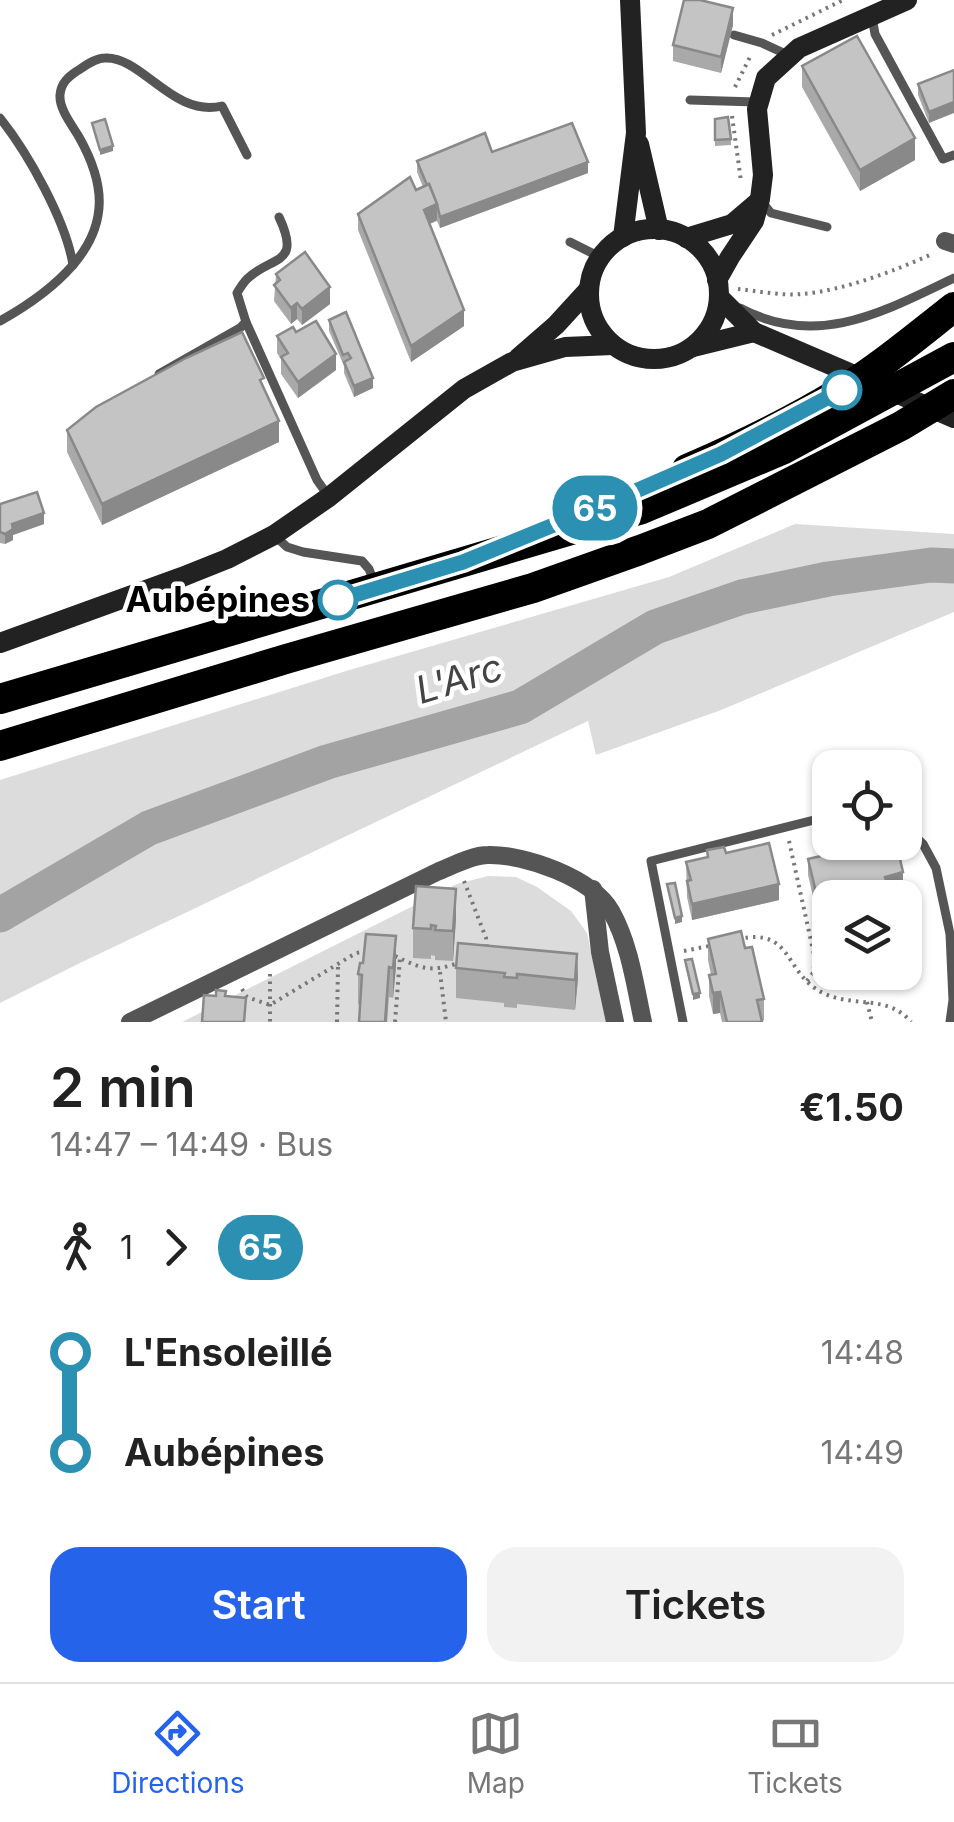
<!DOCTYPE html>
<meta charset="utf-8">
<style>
:root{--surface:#fff;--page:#f2f2f2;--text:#222;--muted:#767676;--line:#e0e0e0;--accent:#2563eb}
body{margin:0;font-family:Inter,sans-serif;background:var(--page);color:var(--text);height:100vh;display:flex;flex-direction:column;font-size:38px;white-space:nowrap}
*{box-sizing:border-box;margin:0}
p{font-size:32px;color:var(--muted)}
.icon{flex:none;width:55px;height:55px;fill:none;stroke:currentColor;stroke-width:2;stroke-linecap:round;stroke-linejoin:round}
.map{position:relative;height:1022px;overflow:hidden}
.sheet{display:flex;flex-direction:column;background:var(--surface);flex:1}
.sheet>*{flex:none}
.badge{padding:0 20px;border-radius:32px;font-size:35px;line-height:65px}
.buttons{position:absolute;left:812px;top:750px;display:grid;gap:20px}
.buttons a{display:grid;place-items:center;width:110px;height:110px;border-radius:20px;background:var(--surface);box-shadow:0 2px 8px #0004;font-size:50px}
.map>.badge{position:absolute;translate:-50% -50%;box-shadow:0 0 0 5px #fff}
.legs{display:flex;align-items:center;gap:15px;height:110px;padding:0 50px;font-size:32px}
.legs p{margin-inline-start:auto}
.head{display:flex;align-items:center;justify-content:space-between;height:170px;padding:0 50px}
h1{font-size:55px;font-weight:600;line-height:75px}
.button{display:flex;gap:20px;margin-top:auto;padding:20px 50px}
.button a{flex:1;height:115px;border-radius:30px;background:var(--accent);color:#fff;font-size:40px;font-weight:600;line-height:115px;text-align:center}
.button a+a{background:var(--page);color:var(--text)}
ul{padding:0 50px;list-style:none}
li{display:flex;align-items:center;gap:35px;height:100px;font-size:38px}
li i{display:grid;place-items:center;width:15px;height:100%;margin:0 12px;background:currentColor}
li i::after{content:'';width:25px;height:25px;margin:-12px;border:8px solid;border-radius:50%;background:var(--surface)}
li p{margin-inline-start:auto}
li:first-child i{background:linear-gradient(#0000 50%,currentColor 0)}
li:last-child i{background:linear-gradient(currentColor 50%,#0000 0)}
.tabs{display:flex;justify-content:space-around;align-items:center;height:140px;border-top:2px solid var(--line);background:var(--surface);font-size:28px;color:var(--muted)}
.tabs a{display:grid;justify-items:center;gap:5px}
.tabs .current{color:var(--accent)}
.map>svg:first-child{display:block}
</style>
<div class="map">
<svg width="954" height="1022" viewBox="0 0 954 1022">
<rect width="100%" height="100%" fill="#fff"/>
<g fill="#dcdcdc">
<path d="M795,524L954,534V612L721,710L596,755L588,721L82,962L0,1003V780L346,671L669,577Z"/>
<path d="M488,876L516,877L537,887L571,911L587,933L606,1022H182L457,884Z"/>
</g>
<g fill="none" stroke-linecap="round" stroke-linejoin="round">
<path stroke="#a3a3a3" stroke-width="35" d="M0,915L149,828L327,762L520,707L655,627L742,597L828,579L931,565L954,566"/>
<g stroke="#777" stroke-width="4" stroke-dasharray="2.5 5" stroke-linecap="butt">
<path d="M772,35L843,0"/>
<path d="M735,87L751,55"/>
<path d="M732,116L741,181"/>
<path d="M738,289C758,291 781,296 802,294C841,291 895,271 932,254"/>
<path d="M789,841L815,959L813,973L807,981"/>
<path d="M464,881L486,938L487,947"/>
<path d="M738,939C794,927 783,973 823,993C853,1008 888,994 911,1022"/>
<path d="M684,951L709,946"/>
<path d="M395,956C422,969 431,973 461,962"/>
<path d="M440,972L446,1022"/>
<path d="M270,974V1022"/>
<path d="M242,989L247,997L270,1005L356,953L367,951"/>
<path d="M867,1002L872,1022"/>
<path d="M337,1022L338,967"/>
<path d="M395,1022L400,958"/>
</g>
<g stroke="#555" stroke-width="9">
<path d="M872,17L875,34L943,159L954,155"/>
<path d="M734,35L762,43L788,55"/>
<path d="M690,100L756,102"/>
<path d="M0,118C28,153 66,221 73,265C109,223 105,183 79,137C72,125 59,109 60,95C61,83 68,77 77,71C85,66 95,58 105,58C142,56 173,118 222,106L247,155"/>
<path d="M762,202L771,213L827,227"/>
<path d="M279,217C302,266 272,255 247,279C243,283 240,288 237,293L246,322L317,480L329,497"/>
<path d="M570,242L600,257"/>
<path d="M740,308C817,349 883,312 954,278"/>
<path d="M0,321C27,306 53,288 73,265"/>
<path d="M159,374L240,328L246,322"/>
<path d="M274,535L287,547L303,552L362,561L369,569L374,582"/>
<path d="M905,827L923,844L936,868L950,934L953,1000L950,1022"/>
<path d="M683,1022L651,861L830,816"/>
</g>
<g stroke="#555" stroke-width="18">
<path d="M945,241L954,244"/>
<path d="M593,889L600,952L615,1022"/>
<path d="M130,1022L437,872C452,866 472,855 488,855C525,854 592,878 611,911C630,945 635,985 643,1022"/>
</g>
<g stroke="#222" stroke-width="20">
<path d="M639,144L659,230"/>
<circle cx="654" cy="294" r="65"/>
<path d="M623,237L636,133L630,0"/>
<path d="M686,238L732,224L759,201"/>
<path d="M717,280L730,257L754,221L760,199L763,175L757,109L766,78L799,48L907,0"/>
<path d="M719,297L754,332L954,418"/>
<path d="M693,347L754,332"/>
<path d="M518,358L556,325L589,289"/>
<path d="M0,643L182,577L227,559L274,535L329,497L464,389L512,362L565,347L613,345"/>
</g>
<g stroke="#000" stroke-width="30">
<path d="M687,469C740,446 793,421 841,391C881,366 917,336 954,307"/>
<path d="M0,699L642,509L782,450L954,357"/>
<path d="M0,746L286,659L533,588L640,550L708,524L901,426L954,394"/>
</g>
</g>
<g fill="#a9a9a9">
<path d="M733,25L721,73L673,61V45Z"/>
<path d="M802,66L915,160L860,191L802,87Z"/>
<path d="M954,70L929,123L918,95V84Z"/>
<path d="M715,119L731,139V145L715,146Z"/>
<path d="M492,152L588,173L440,228L437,221L430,224L464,326L411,362L358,230V214L423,187L417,172V161Z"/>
<path d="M276,274L330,304L302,325L297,319L291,324L274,301Z"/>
<path d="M329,320L373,388L354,397L344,373V366L329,331Z"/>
<path d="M296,332L336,370L298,398L281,374V359L277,353V336Z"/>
<path d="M264,389L279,442L102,525L67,452V430Z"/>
<path d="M0,504L44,524L13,535V540L5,544L0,543Z"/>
<path d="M841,844L861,847L903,889L887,892V898H830V906L816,909L808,875V859L841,851Z"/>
<path d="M707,850L726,853L779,900L692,920L687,897L686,862L707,858Z"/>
<path d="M456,919L453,961L435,960V956L431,955V959L413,958V928Z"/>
<path d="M708,939L745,948L764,999V1020L762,1022H722L720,1013L713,1014L709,996V975H711L708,960Z"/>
<path d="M577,954L578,978L575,1010L517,1004V1008L504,1007V1003L456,998V968Z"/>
<path d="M396,966L393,998L389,997L387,1022H359L360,1005L358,1004V974Z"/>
</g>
<g fill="#898989">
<path d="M733,8V25L721,73V57Z"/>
<path d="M954,102V113L929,123V112Z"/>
<path d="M915,138V160L860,191V170Z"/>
<path d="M113,146V151L100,155V150Z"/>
<path d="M588,162V173L440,228V217Z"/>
<path d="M437,204V220L424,226V210Z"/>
<path d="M330,287V304L302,325V309Z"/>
<path d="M297,303V319L291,324V308Z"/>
<path d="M464,310V326L411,362V346Z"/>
<path d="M336,354V370L298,398V382Z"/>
<path d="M373,378V388L354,397V386Z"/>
<path d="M279,421V442L102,525V504Z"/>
<path d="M44,513V524L13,535V540L5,544V534L12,524Z"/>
<path d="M903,872V889L887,892V898H834V896L885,877Z"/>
<path d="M779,884V900L692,920V904Z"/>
<path d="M456,889V919L453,961V931Z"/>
<path d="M833,889V898H830V906L816,909V892Z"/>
<path d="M682,916V922L675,924V918Z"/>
<path d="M396,936V966L393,998V968Z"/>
<path d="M577,954L578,978L575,1010V980Z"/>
<path d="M389,967L387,1022H385Z"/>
<path d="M720,992V1013L713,1014V993Z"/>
<path d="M700,993V998L693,1000V994Z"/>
</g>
<g fill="#c4c4c4" stroke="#898989" stroke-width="2.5">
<path d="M684,0H700L733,8L721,57L673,45Z"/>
<path d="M857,36L915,138L860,170L802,66Z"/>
<path d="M954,70V102L929,112L918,84Z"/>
<path d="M728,117L731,139L715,140V119Z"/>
<path d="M105,119L113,146L100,150L92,123Z"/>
<path d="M572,123L588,162L440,217L437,204L429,184L427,185L417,161L485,133L492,152Z"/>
<path d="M410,177L416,190L429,184L437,204L424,210L464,310L411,346L358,214Z"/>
<path d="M305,252L330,287L302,309L297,303L291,308L274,285L280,280L276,274Z"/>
<path d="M346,312L373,378L354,386L344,362L351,358L348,353L343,355L329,320Z"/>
<path d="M316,321L336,354L298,382L281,357L288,353L277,336L293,327L296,332Z"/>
<path d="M242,332L264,378L260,380L279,421L102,504L67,430L96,407L186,358Z"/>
<path d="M37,492L44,513L12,524L13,529L5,534L0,532V504Z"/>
<path d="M849,842H860L861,847L881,842H896L903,872L885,877L887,884L834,896L833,889L816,892L808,859L843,851L841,844Z"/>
<path d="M769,843L779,884L692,904L687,881L691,880L686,862L708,857L707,850L724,847L726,853Z"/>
<path d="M675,883L682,916L675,918L667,884Z"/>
<path d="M416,886L456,889L453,931L435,930L436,926L431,925V929L413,928Z"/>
<path d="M741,931L745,948L752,947L764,999L757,1000L762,1022H727L720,992L713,993L709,975L716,974L708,939Z"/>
<path d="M366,934L396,936L393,968L389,967L385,1022H359L362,975L358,974L360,963H363Z"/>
<path d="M458,943L577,954L575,980L517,974V978L504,977L505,973L456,968Z"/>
<path d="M692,959L700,993L693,994L685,960Z"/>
<path d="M216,990L226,991L225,996L246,998L244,1022H202L204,995L216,996Z"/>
</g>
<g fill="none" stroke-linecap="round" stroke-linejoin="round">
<defs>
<path id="line-1" d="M338,600L463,562L615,500L721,454L842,390"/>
</defs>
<use href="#line-1" stroke="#fff" stroke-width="22"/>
<use href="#line-1" stroke="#2b90b1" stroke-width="15"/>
</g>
<g fill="#fff" stroke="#2b90b1" stroke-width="5">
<circle cx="842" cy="390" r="18"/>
<circle cx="338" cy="600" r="18"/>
</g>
<g text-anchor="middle" stroke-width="9" stroke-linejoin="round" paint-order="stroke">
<g font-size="35" font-weight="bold" fill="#000" stroke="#fff" text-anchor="end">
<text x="310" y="612">Aubépines</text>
</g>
<g font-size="38" font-style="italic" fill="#444" stroke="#fff">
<text transform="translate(459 679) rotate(-17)" y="13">L'Arc</text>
</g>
</g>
</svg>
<div class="buttons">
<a><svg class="icon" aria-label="locate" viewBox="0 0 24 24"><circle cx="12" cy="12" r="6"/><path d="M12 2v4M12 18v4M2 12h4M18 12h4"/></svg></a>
<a><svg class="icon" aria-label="layers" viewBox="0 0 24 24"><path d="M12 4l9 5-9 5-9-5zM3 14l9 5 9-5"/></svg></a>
</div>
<b class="badge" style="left:595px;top:508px;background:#2b90b1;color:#fff">65</b>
</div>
<section class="sheet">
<div class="head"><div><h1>2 min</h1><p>14:47 – 14:49 · Bus</p></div><b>€1.50</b></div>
<div class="legs"><svg class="icon" aria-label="walk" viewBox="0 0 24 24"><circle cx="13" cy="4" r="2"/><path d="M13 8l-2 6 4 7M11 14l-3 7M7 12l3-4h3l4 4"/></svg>1<svg class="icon" aria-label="forward" viewBox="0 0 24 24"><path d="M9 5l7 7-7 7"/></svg><b class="badge" style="background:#2b90b1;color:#fff">65</b></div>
<ul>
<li><i style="color:#2b90b1"></i><b>L'Ensoleillé</b><p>14:48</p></li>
<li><i style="color:#2b90b1"></i><b>Aubépines</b><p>14:49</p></li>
</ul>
<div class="button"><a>Start</a><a>Tickets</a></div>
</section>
<nav class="tabs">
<a class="current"><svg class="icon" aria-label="directions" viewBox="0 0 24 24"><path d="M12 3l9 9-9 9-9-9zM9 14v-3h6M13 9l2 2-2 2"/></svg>Directions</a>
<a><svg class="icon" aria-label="map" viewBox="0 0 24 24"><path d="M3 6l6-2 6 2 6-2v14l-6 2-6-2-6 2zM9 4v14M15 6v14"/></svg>Map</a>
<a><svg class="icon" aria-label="tickets" viewBox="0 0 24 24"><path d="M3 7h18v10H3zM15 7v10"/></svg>Tickets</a>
</nav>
